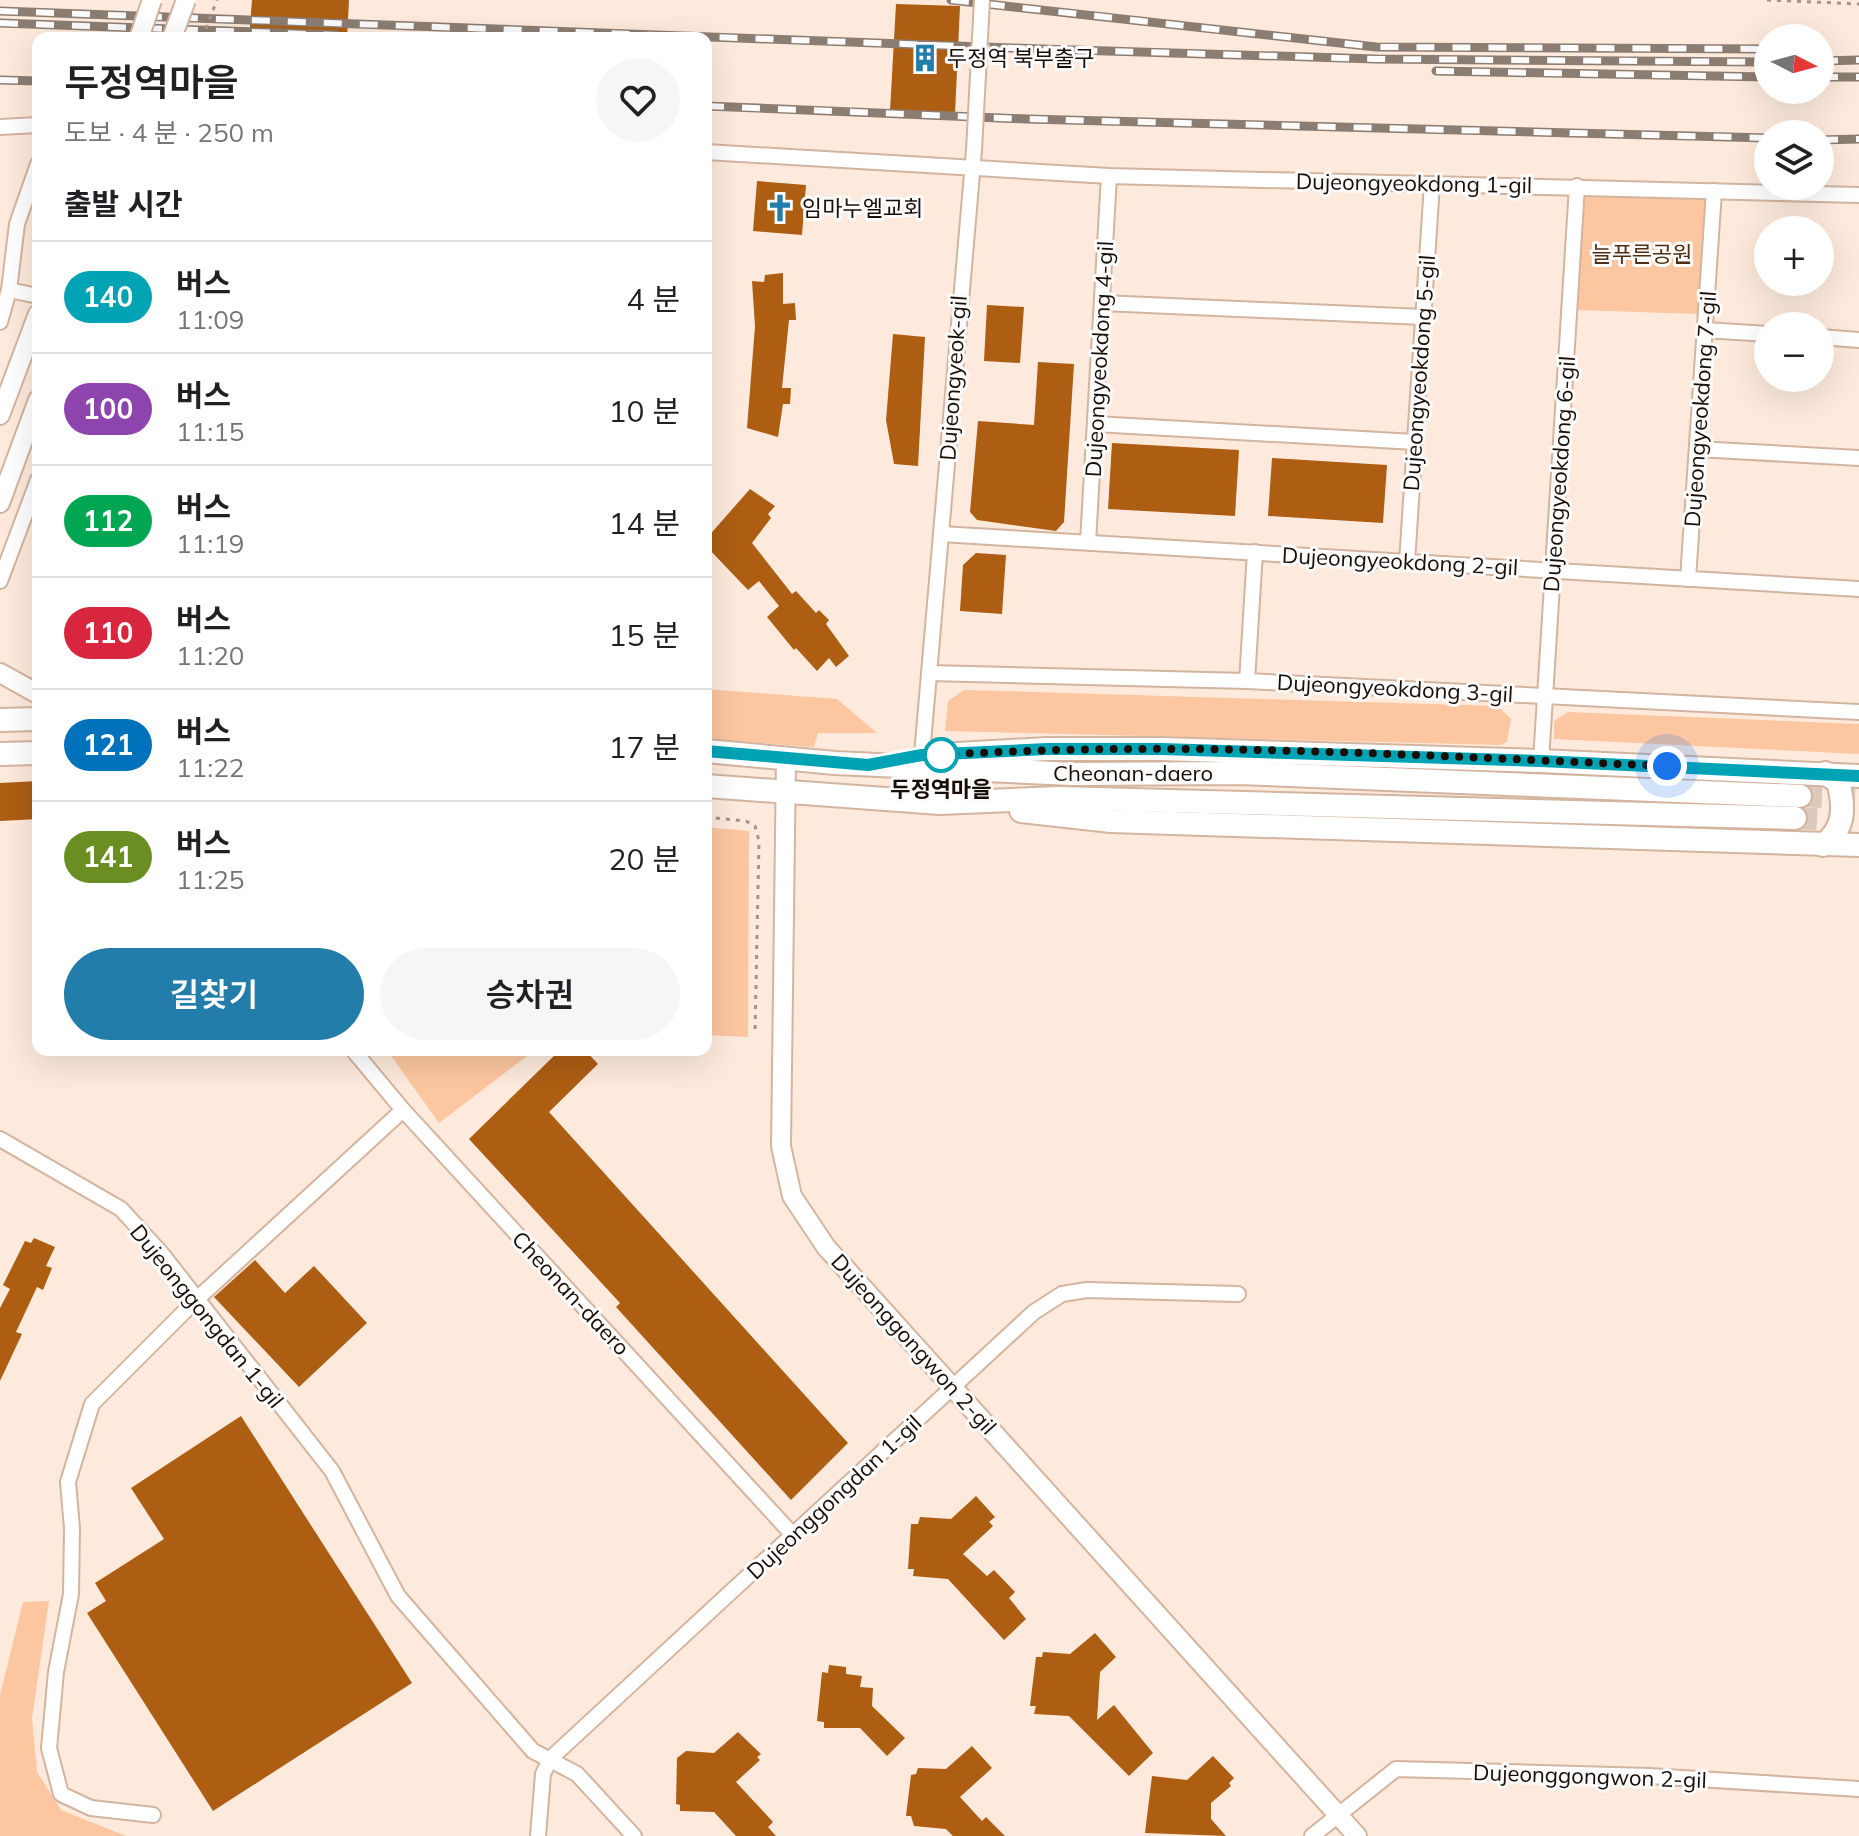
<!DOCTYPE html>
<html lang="ko">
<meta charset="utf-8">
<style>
:root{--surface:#fff;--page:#f6f6f6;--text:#202124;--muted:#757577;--line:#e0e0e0;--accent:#237dab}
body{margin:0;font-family:Mulish,"Noto Sans KR",sans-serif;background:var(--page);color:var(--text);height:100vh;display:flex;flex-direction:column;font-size:30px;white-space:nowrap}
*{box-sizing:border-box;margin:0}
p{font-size:26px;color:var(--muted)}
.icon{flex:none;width:44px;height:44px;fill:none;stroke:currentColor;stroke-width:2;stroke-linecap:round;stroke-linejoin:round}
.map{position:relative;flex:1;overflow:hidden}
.drawer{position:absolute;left:32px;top:32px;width:680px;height:1024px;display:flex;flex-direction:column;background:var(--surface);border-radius:16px;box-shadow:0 8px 32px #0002}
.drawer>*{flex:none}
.badge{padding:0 16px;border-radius:26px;font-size:28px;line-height:52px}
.needle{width:52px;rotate:96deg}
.tools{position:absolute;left:1754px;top:24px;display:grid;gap:16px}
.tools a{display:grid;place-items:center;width:80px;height:80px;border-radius:50%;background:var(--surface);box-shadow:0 8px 32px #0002;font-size:40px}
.you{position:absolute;width:40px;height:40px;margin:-20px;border:6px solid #fff;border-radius:50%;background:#1a73e8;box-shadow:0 0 0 12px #1a73e833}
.map>.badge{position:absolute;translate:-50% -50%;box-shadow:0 0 0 4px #fff}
h2{padding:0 32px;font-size:30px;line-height:72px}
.round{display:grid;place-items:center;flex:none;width:84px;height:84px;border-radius:42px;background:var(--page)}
.overview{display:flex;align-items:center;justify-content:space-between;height:136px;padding:0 32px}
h1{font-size:38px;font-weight:600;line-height:60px}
.button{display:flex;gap:16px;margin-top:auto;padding:16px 32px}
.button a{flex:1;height:92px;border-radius:48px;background:var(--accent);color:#fff;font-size:32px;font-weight:600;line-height:92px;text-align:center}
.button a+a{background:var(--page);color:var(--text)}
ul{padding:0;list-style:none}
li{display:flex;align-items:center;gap:24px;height:112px;padding:0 32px;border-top:2px solid var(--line)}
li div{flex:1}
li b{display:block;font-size:30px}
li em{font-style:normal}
li .badge{min-width:88px;font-weight:700;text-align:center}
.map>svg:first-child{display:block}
</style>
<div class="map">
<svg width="1859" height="1836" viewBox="0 0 1859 1836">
<rect width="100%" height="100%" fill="#fdeadc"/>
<g fill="#fcc6a0">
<path d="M1583,193L1708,198L1700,314L1576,310Z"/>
<path d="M706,689L837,699L877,733H818L814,747L706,739Z"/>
<path d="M964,690L1498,706L1511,719L1507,742L1500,745L945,731L948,701Z"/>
<path d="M1568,712L1859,724V754L1554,739V721Z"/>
<path d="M706,827L749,831L748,1037L706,1035Z"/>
<path d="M391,1050H535L439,1123L392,1057Z"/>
<path d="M49,1601L32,1718L37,1772L61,1810L126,1836H0V1695L23,1602Z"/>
</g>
<g fill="#ad5e13">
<path d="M252,0H349L347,38H249Z"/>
<path d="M896,4L960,6L955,114L890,111Z"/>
<path d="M757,181L806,185L802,235L753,231Z"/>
<path d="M783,273V304L795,303L796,320H789L782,388H791L790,404H783L778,437L747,428L755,326L752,281L764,282L765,275Z"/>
<path d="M987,305L1024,307L1020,363L984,361Z"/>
<path d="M893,334L925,337L918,466L894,464L886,420Z"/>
<path d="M1038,362L1074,364L1064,522L1056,531L977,520L970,512L978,421L1034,425Z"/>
<path d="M1112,443L1239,450L1235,516L1108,509Z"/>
<path d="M1272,458L1387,465L1383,523L1268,516Z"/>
<path d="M750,489L775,506L768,514L771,518L752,543L792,594L796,591L816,613L819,610L829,620L826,624L849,656L836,667L829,658L817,671L796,648L794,650L767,617L779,606L759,581L748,590L706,546V539Z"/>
<path d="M976,553L1006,555L1002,614L960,611L963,565Z"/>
<path d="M38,781V819L0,821V783Z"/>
<path d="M560,1050H585L598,1064L549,1112L848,1443L791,1500L616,1307L620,1303L469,1139Z"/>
<path d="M34,1238L55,1247L46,1266L52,1268L43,1290L37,1287L16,1332L22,1334L0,1381V1308L10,1289L3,1285L25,1241L31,1243Z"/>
<path d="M255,1260L285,1293L314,1266L367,1323L299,1387L214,1297Z"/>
<path d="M241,1416L412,1683L213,1811L87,1613L106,1601L95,1583L164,1539L131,1488Z"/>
<path d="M976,1496L995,1517L989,1522L993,1526L963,1554L987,1576L994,1570L1015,1592L1009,1598L1026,1619L1004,1640L948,1579L913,1576L914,1569H908L911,1524H918L920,1517L951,1519Z"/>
<path d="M1095,1633L1116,1657L1100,1672L1097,1720L1114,1705L1153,1753L1129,1776L1069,1716L1034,1714L1036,1706H1030L1036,1657H1042L1043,1652L1070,1654Z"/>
<path d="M829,1665L846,1667V1674L862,1676L860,1687L873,1688L872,1706L905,1738L887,1756L860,1728H824V1722L817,1721L822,1672L828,1673Z"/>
<path d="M738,1732L761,1754L757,1757L760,1760L736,1782L773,1822L768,1827L776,1836H736L714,1812L680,1811V1805L676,1804L677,1758L686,1751L714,1753Z"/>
<path d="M972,1746L992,1768L960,1797L982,1821L986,1817L1005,1836H953L946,1829L914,1826L911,1816H906L911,1775L916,1774L918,1768L946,1769Z"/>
<path d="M1213,1756L1234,1778L1229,1783L1231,1786L1211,1803V1819L1226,1836L1145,1833L1152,1776L1187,1780Z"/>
</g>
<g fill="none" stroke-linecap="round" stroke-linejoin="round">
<g stroke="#dbc9bc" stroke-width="22" stroke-dasharray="22 11" stroke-linecap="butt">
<path d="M1800,796L1859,799"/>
<path d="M1795,818L1859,822"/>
</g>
<defs>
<g id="minor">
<path d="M0,127L38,125"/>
<path d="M706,152L1109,176L1859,195"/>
<path d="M9,290L38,296"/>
<path d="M1102,303L1423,317"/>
<path d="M0,322L9,290L17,224L38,164"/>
<path d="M1705,330L1768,334"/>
<path d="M1820,337L1859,340"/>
<path d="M1095,424L1415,442"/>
<path d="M1697,449L1859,458"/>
<path d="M941,534L1859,589"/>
<path d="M1088,542L1109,176"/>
<path d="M1407,562L1432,184"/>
<path d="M1688,579L1714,191"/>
<path d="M0,581L38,480"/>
<path d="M930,673L1247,681L1859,712"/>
<path d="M1247,681L1255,552"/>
<path d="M922,755L974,150"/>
<path d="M1541,761L1577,186"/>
<path d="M353,1050L403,1110L792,1534"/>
<path d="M0,1139L121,1209L162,1254L332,1471L398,1596L533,1751L577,1774L634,1836"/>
<path d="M153,1815L91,1808L61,1794L49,1748L56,1672L71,1594L72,1528L68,1482L92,1404L197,1299L403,1110"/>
<path d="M538,1836L543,1774L550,1759L1034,1312L1062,1294L1087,1290L1238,1294"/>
<path d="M1312,1836L1396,1769L1649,1776L1859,1789"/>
</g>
<g id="tertiary">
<path d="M0,415L38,314"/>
<path d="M0,503L38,400"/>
<path d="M0,673L38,694"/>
<path d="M786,758L781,1146L792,1196L826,1247L1357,1836"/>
</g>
<g id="secondary">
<path d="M0,720L38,719"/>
<path d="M706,751L835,763L1073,774L1240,773L1800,796"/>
<path d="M0,754L38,753"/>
<path d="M940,755L1047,749H1162L1541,761L1859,776"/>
<path d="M706,786L940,803L1058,798L1795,818"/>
<path d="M1021,811L1111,821L1859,845"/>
<path d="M1823,845C1845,829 1845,807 1838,782L1825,773"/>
</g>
</defs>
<use href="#minor" stroke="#d3b49f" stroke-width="18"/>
<use href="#tertiary" stroke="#d3b49f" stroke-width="22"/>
<use href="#secondary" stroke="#d3b49f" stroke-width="26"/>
<g stroke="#a49489" stroke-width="3" stroke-dasharray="4 6" stroke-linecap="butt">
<path d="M1767,0L1859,4"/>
<path d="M706,817L746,821L755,826L759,841L755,1032"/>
</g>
<use href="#minor" stroke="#fff" stroke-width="14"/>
<use href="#tertiary" stroke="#fff" stroke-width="18"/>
<use href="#secondary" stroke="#fff" stroke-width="22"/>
<defs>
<g id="rail">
<path d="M951,0L1376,47L1768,49"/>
<path d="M0,11L1041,49L1376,59L1768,62"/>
<path d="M0,23L337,35"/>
<path d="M1820,61L1859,60"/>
<path d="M1436,71L1768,77"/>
<path d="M1820,77H1859"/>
<path d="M0,80L38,81"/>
<path d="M706,106L1027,119L1768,138"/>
<path d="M1820,140L1859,139"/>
</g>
</defs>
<use href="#rail" stroke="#8c7d72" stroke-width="9"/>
<use href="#rail" stroke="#fbfbfb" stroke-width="6" stroke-dasharray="18" stroke-linecap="butt"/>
<defs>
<path id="minor-bridge" d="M974,150L982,0"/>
<g id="tertiary-bridge">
<path d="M139,38L152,0"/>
<path d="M172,38L186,0"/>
</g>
</defs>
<use href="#minor-bridge" stroke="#d3b49f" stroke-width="18" stroke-linecap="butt"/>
<use href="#tertiary-bridge" stroke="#d3b49f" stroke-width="22" stroke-linecap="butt"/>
<path stroke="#a49489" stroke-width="3" stroke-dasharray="4 6" stroke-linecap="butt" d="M202,38L217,0"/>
<use href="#minor-bridge" stroke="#fff" stroke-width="14"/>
<use href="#tertiary-bridge" stroke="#fff" stroke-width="18"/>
</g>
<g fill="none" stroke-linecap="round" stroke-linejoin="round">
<defs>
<path id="line" d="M706,751L868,765L922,755L1047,749H1162L1541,761L1859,776"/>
</defs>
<use href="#line" stroke="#fff" stroke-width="18"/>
<use href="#line" stroke="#00a3b4" stroke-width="12"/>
<path stroke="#180e06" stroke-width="8" stroke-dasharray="0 14.4" d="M941,755C1182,740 1426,756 1667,766"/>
</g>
<defs>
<symbol id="building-bare" viewBox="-9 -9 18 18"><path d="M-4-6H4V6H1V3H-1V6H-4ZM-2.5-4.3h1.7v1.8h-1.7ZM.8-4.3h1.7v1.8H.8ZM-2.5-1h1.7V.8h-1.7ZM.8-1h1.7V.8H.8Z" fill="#237dab" stroke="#fbfbfb" stroke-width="2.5" paint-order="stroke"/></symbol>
<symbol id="church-bare" viewBox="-9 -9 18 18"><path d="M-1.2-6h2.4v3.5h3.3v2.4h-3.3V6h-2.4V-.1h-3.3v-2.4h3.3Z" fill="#237dab" stroke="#fbfbfb" stroke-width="2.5" paint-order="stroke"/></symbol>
</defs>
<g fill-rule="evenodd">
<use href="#building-bare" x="905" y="38" width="40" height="40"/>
<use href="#church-bare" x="760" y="188" width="40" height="40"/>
</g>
<circle fill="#fff" stroke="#00a3b4" stroke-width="4" cx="941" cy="755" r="16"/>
<g text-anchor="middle" stroke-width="6" stroke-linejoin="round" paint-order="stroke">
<g font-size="22" fill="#180e06" stroke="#fbfbfb" text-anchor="start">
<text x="947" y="66">두정역 북부출구</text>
<text x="802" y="216">임마누엘교회</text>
</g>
<g font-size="22" fill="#180e06" stroke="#fbfbfb">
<text transform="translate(1414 183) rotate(1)" y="8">Dujeongyeokdong 1-gil</text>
<text transform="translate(1099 359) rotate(-87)" y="8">Dujeongyeokdong 4-gil</text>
<text transform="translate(1419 373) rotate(-86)" y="8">Dujeongyeokdong 5-gil</text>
<text transform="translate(953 378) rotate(-86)" y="8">Dujeongyeok-gil</text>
<text transform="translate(1700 409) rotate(-86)" y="8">Dujeongyeokdong 7-gil</text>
<text transform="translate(1559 474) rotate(-86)" y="8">Dujeongyeokdong 6-gil</text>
<text transform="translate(1400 561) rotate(3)" y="8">Dujeongyeokdong 2-gil</text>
<text transform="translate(1395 688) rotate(3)" y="8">Dujeongyeokdong 3-gil</text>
<text x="1133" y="781">Cheonan-daero</text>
<text transform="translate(571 1293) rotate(47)" y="8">Cheonan-daero</text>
<text transform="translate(207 1316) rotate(51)" y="8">Dujeonggongdan 1-gil</text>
<text transform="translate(914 1344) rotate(48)" y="8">Dujeonggongwon 2-gil</text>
<text transform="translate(834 1497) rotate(-43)" y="8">Dujeonggongdan 1-gil</text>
<text transform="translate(1590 1776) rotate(2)" y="8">Dujeonggongwon 2-gil</text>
</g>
<g font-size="22" fill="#4f2d12" stroke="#fbfbfb">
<text x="1642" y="262">늘푸른공원</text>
</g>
<g font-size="22" font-weight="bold" fill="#180e06" stroke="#fbfbfb">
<text x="941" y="797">두정역마을</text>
</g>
</g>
</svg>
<div class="tools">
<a><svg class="needle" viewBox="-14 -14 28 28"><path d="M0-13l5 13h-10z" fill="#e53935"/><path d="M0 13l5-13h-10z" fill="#757577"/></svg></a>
<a><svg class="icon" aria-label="layers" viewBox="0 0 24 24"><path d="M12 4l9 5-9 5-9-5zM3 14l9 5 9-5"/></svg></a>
<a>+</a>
<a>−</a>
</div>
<div class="you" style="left:1667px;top:766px"></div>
<section class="drawer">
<div class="overview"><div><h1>두정역마을</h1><p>도보 · 4 분 · 250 m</p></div><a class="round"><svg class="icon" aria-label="heart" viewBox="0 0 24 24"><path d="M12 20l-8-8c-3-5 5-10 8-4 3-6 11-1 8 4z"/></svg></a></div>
<h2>출발 시간</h2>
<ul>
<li><span class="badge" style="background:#00a3b4;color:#fff">140</span><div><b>버스</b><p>11:09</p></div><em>4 분</em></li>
<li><span class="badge" style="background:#8e44ad;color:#fff">100</span><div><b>버스</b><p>11:15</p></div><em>10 분</em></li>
<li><span class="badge" style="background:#00a651;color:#fff">112</span><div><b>버스</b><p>11:19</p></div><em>14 분</em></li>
<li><span class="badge" style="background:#d7263d;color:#fff">110</span><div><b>버스</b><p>11:20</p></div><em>15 분</em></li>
<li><span class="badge" style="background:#0072bc;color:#fff">121</span><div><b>버스</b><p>11:22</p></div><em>17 분</em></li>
<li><span class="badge" style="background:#6b8e23;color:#fff">141</span><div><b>버스</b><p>11:25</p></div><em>20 분</em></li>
</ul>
<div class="button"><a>길찾기</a><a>승차권</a></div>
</section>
</div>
